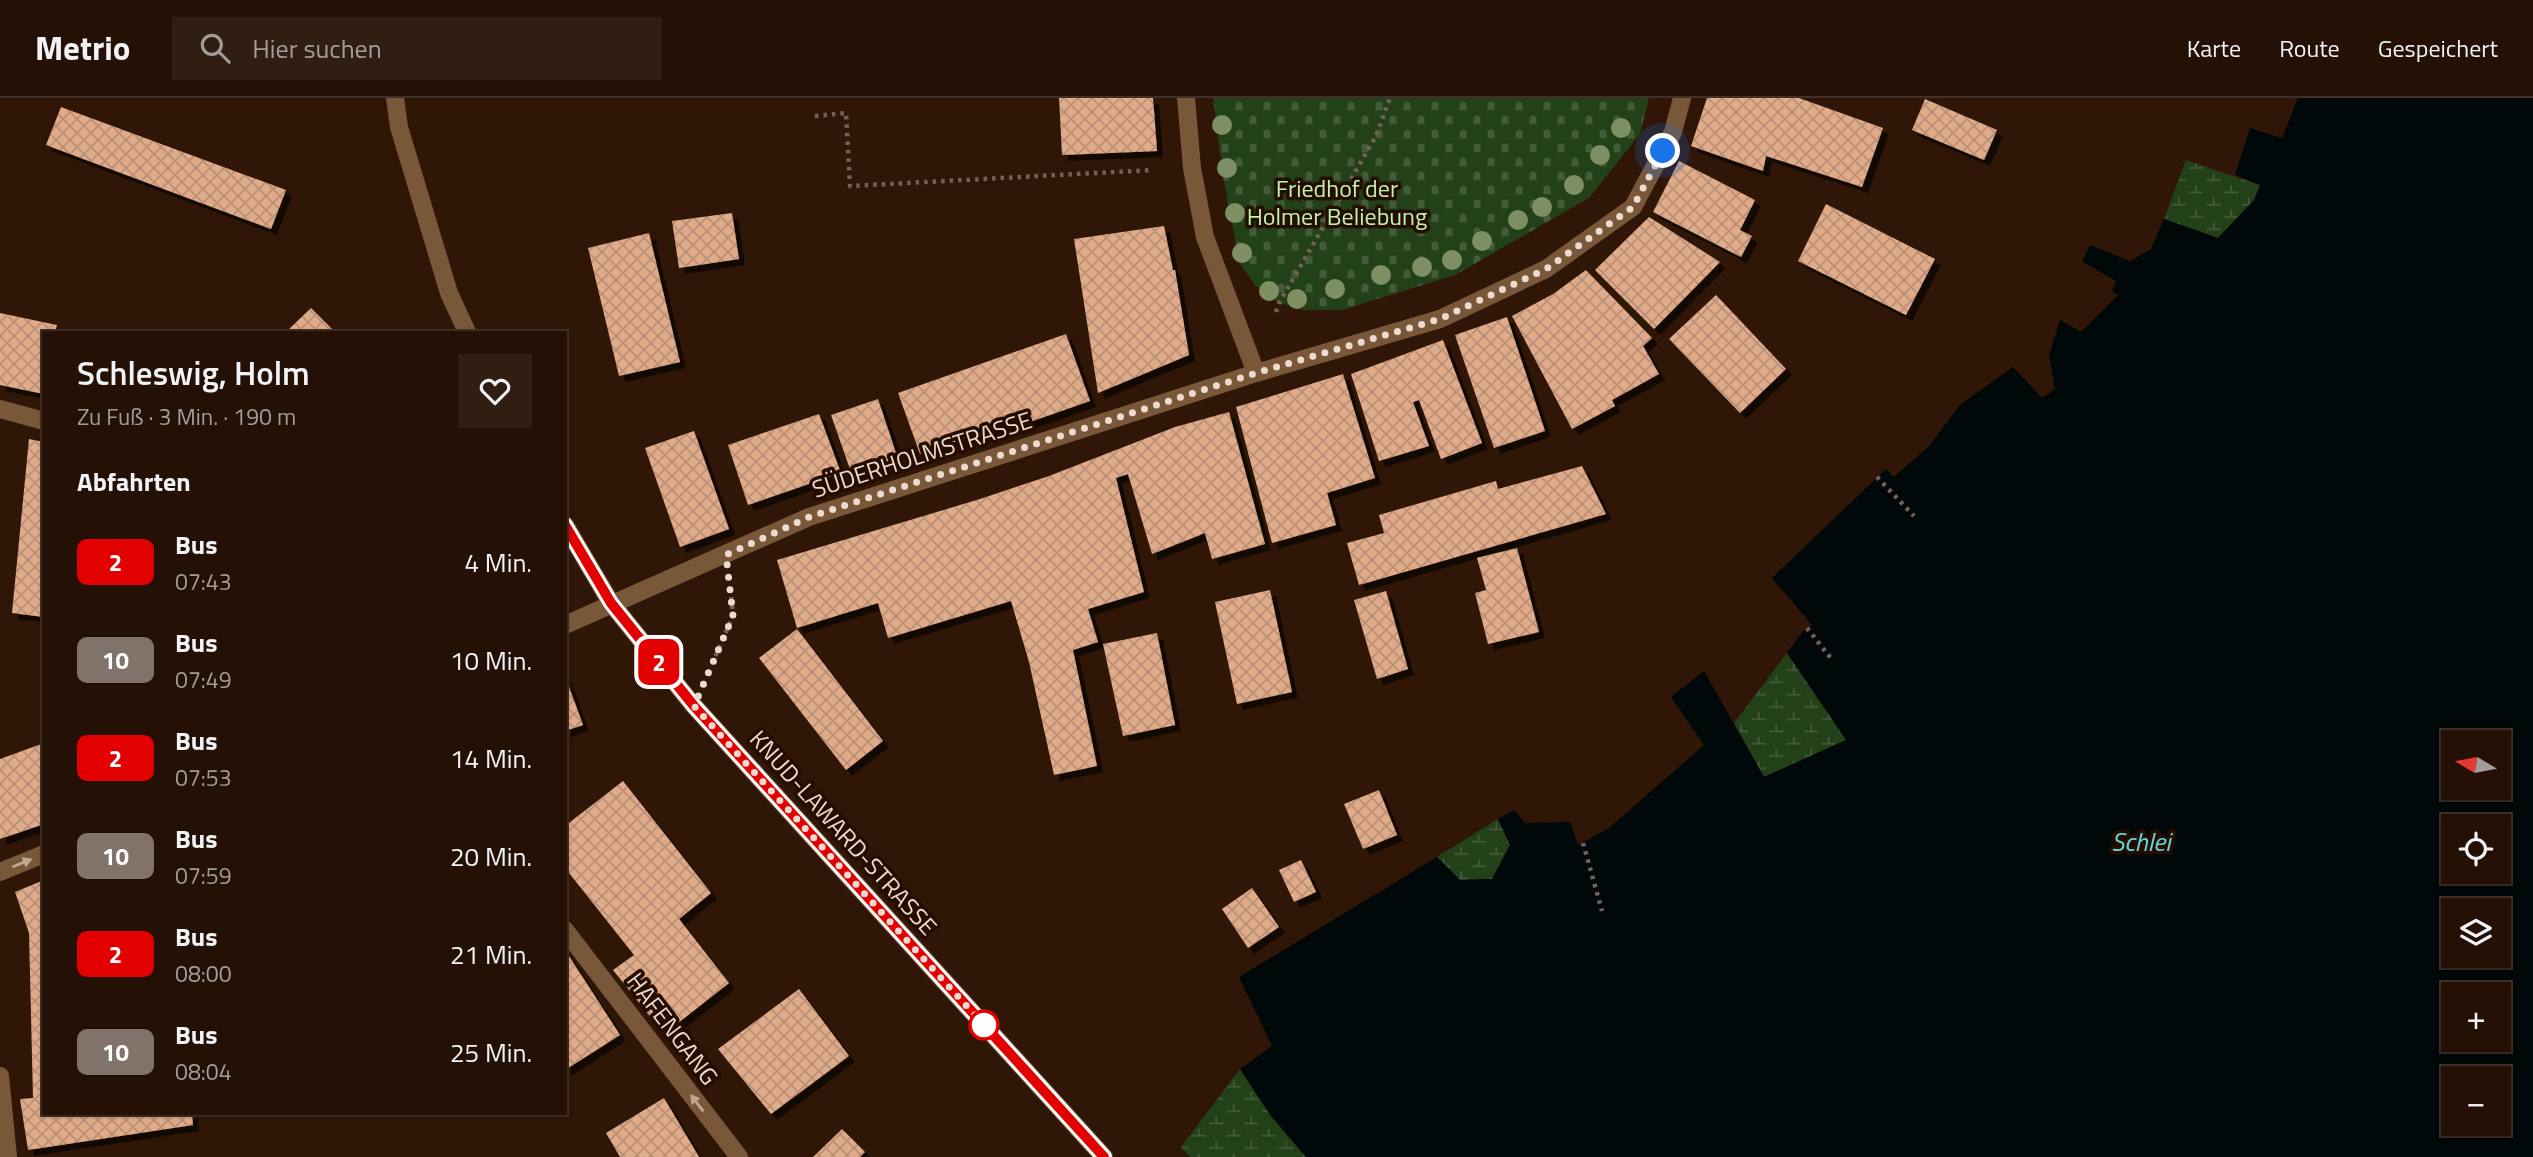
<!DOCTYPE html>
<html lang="de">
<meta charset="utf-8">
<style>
:root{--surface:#241005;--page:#301e13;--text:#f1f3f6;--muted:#a39d9a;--line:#413027}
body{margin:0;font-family:"Titillium Web",sans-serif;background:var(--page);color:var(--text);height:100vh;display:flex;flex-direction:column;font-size:26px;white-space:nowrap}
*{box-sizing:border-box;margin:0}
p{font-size:23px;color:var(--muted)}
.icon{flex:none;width:38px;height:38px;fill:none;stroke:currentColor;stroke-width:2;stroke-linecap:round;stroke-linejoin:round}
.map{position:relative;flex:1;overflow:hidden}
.drawer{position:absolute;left:42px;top:233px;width:525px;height:784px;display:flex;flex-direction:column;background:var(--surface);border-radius:0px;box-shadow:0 2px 5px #0004,0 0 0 2px var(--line)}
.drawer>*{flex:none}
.badge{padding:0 14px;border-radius:10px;font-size:24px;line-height:46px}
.needle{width:46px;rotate:280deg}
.tools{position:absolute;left:2441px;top:632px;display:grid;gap:14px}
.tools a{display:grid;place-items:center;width:70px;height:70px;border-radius:0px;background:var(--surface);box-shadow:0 2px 5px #0004,0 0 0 2px var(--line);font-size:35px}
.you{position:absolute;width:35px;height:35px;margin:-18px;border:5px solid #fff;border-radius:50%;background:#1a73e8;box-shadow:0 0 0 10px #1a73e833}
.map>.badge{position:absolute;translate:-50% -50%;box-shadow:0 0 0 4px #fff}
h2{padding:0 35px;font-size:26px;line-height:63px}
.round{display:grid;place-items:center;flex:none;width:74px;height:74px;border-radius:0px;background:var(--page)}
.overview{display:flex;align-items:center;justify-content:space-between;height:119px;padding:0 35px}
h1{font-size:33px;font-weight:600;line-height:52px}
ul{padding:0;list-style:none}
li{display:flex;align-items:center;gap:21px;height:98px;padding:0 35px}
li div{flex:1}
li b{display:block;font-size:26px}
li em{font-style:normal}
li .badge{min-width:77px;font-weight:700;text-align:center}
header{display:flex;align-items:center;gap:42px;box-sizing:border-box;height:98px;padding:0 35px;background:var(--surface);border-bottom:2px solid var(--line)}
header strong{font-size:33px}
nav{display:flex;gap:38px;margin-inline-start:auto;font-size:24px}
.search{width:490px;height:63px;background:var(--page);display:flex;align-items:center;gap:18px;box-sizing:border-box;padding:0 24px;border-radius:0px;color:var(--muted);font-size:26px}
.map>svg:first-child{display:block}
</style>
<header>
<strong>Metrio</strong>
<div class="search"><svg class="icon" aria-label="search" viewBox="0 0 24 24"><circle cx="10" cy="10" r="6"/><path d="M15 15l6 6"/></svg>Hier suchen</div>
<nav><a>Karte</a><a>Route</a><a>Gespeichert</a></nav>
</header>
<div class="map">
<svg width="2533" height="1059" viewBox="0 0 2533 1059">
<defs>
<pattern id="wetland-marsh" width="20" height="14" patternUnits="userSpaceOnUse" patternTransform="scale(1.75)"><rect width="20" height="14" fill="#224119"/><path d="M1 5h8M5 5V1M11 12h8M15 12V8" fill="none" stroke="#425c39"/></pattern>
<pattern id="cemetery-stones" width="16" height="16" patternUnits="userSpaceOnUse" patternTransform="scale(1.75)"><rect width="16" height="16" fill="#224119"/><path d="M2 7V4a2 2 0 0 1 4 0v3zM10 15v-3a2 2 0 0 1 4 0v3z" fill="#425c39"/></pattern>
<pattern id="building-cross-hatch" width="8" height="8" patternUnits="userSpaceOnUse" patternTransform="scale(1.75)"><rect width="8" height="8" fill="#e0ab89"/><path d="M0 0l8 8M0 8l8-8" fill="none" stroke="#ba9076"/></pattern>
<filter id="shadow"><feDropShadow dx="6" dy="6" stdDeviation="0" flood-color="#0009"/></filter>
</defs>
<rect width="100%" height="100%" fill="#301607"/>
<g fill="url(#wetland-marsh)">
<path d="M2186,62L2260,87L2254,102L2218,140L2164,121Z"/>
<path d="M1787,555L1847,642L1764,679L1734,625Z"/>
<path d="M1498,721L1510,747L1492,781L1460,782L1437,759Z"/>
<path d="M1240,971L1271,1018L1306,1059H1190L1181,1049Z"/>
</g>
<path fill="url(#cemetery-stones)" d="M1213,0H1649L1640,36L1589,100L1455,177L1342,212H1304L1279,205L1256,188L1240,166L1223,79Z"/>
<path fill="#000809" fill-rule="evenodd" d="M2298,0H2533V1059H1306L1271,1018L1240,971L1272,948L1239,879L1437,759L1460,782L1492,781L1510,747L1498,721L1514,712L1525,725L1570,724L1578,747L1609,730L1704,647L1671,599L1704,573L1764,679L1846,642L1787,555L1803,533L1812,527L1772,480L1886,371L1894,379L1929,348L1960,307L2013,269L2042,300L2055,291L2049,257L2060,222L2081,234L2118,197L2112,193L2116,183L2082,163L2090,147L2130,163L2151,151L2164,121L2218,140L2254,102L2260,87L2235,77L2250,30L2282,40ZM2454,644H2499V690H2454ZM2454,728H2499V774H2454ZM2454,812H2499V858H2454ZM2454,896H2499V942H2454ZM2454,980H2499V1026H2454Z"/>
<g fill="url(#building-cross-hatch)" filter="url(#shadow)">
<path d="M1059,0H1153L1157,53L1062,57Z"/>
<path d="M1707,0H1799L1883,30L1862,89L1766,58L1763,73L1691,48Z"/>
<path d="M1925,1L1997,32L1984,62L1912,32Z"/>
<path d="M61,9L286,92L271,131L46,47Z"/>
<path d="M1679,63L1755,102L1740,132L1752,138L1741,159L1653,114Z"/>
<path d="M1826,106L1935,161L1906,217L1798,163Z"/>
<path d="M732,115L739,161L679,170L672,123Z"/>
<path d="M1649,119L1720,164L1654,231L1595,172Z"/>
<path d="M1164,128L1173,172H1175L1189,257L1098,295L1074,141Z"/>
<path d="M649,135L680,264L619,278L588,150Z"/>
<path d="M1586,172L1652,240L1643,248L1659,276L1612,302L1615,308L1572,331L1512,218L1553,196Z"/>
<path d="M1716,197L1786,271L1740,315L1669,241Z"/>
<path d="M311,210L335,234H286Z"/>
<path d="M0,215L57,227L55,234H44V296L0,287Z"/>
<path d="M1507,219L1545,333L1494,350L1455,237Z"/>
<path d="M1066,236L1090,303L1007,332L1006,326L920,356L898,295Z"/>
<path d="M1443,242L1482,345L1441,361L1419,302L1413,304L1429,348L1379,363L1351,276Z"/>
<path d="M1343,276L1375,380L1327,395L1336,427L1272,445L1236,309Z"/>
<path d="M878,301L898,361L852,377L831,317Z"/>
<path d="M1229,314L1265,446L1212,461L1205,435L1152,456L1128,376L1116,380L1144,494L1088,511L1098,544L1073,552L1097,668L1054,677L1029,564L1011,503L888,540L878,505L797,530L777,462L980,401L1049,378L1175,329Z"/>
<path d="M819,316L841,375L748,407L728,347Z"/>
<path d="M694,333L729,431L680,449L645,350Z"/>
<path d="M29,341L44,344V519L12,515Z"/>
<path d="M1582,368L1606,416L1359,487L1347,445L1384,435L1379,417L1496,383L1498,391Z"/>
<path d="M1517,450L1539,534L1488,546L1475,495L1486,492L1477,460Z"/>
<path d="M1270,492L1292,594L1237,606L1215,504Z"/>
<path d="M1386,493L1408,571L1377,581L1354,502Z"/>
<path d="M797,531L883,643L846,672L759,560Z"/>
<path d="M1157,535L1175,627L1123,638L1103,546Z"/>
<path d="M565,578L583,627L565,633Z"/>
<path d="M44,645V726L0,741V661Z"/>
<path d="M623,683L711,795L679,821L729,885L664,936L613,872L634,857L565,770V728Z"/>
<path d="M1379,692L1397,737L1363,751L1344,706Z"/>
<path d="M1301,762L1316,794L1294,804L1279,772Z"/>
<path d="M44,782V1015H192L193,1027L28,1052L20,1001L33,1000L29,835L15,794Z"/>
<path d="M1252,790L1279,829L1248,850L1222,811Z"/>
<path d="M565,852L620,937L565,972Z"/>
<path d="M799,891L849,958L771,1016L718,951Z"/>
<path d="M664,1000L699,1059H620L606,1035Z"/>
<path d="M842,1031L865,1054L860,1059H813Z"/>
</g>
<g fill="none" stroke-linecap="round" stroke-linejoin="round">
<g stroke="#786054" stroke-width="4.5" stroke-dasharray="3.5 5" stroke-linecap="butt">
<path d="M815,18L846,15L850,88L1153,72"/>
<path d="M1276,214L1279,205L1376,38L1390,0"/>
<path d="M1877,379L1914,418"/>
<path d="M1807,530L1833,563"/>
<path d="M712,566L733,518L731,496"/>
<path d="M1583,745L1602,813"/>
</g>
<g stroke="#79583a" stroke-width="18">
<path d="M395,0L399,29L449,195L467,234"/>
<path d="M1186,0L1192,70L1205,139L1256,275"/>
<path d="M0,311L44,323"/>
<path d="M565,427L611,505L694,608L1104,1059"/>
<path d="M565,527L809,419L1256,275L1440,221L1546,171L1633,109L1673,34L1682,0"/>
<path d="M0,774L44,756"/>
<path d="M565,832L739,1059"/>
<path d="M0,978L8,1059"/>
</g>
</g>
<g fill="#7e9063">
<circle cx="1222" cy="27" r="10"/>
<circle cx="1621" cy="30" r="10"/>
<circle cx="1600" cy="57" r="10"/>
<circle cx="1227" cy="70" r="10"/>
<circle cx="1574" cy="87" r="10"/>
<circle cx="1542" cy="109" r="10"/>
<circle cx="1235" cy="115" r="10"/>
<circle cx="1518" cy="122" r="10"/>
<circle cx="1482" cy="143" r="10"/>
<circle cx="1242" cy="155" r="10"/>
<circle cx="1452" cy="162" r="10"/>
<circle cx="1422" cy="169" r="10"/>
<circle cx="1381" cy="177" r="10"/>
<circle cx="1335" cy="191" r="10"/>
<circle cx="1269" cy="193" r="10"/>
<circle cx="1297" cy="201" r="10"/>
</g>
<defs><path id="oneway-solid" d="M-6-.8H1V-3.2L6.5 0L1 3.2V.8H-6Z" transform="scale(1.75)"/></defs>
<g fill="#bfa695">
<use href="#oneway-solid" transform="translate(22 765) rotate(-22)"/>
<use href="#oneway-solid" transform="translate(697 1005) rotate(-127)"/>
</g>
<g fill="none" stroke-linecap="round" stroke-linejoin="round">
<defs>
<path id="line" d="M565,427L611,505L694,608L1104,1059"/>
</defs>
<use href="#line" stroke="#fff" stroke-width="16"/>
<use href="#line" stroke="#e30000" stroke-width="10"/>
<path stroke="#eddad1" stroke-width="7" stroke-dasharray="0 12.6" d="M984,927L992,936L694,608L733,518L726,457L809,419L1256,275L1440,221L1546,171L1633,109L1663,53"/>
</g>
<circle fill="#fff" stroke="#e30000" stroke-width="3.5" cx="984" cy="927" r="14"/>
<g text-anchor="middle" stroke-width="7" stroke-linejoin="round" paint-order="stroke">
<g font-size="24" fill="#bef4af" stroke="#250d01">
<text x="1337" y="99">Friedhof der<tspan x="1337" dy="28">Holmer Beliebung</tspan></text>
</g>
<g font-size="24" fill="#eddad1" stroke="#250d01">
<text transform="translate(922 357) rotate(-18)" y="8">SÜDERHOLMSTRASSE</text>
<text transform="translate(843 735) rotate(48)" y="8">KNUD-LAWARD-STRASSE</text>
<text transform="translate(672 931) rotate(53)" y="8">HAFENGANG</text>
</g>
<g font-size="26" font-style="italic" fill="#62dadf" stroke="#250d01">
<text x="2141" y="753">Schlei</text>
</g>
</g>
</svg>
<div class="tools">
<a><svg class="needle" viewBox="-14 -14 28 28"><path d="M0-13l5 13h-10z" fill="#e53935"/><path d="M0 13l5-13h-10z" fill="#a39d9a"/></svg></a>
<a><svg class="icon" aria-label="locate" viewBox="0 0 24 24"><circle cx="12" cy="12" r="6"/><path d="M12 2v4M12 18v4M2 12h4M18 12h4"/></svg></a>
<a><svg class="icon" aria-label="layers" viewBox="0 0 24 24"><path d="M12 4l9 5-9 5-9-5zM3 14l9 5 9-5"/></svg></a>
<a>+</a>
<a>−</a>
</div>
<div class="you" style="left:1663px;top:53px"></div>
<b class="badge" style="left:659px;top:564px;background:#e30000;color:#fff">2</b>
<section class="drawer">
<div class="overview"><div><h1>Schleswig, Holm</h1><p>Zu Fuß · 3 Min. · 190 m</p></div><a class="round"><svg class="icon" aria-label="heart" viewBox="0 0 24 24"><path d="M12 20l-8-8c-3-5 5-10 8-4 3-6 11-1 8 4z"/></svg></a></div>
<h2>Abfahrten</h2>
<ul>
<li><span class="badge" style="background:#e30000;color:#fff">2</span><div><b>Bus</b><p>07:43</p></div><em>4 Min.</em></li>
<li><span class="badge" style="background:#82736a;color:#fff">10</span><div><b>Bus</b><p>07:49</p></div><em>10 Min.</em></li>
<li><span class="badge" style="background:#e30000;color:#fff">2</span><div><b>Bus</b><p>07:53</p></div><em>14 Min.</em></li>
<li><span class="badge" style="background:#82736a;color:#fff">10</span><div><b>Bus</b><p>07:59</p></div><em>20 Min.</em></li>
<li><span class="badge" style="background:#e30000;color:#fff">2</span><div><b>Bus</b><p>08:00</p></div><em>21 Min.</em></li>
<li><span class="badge" style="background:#82736a;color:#fff">10</span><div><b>Bus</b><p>08:04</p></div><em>25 Min.</em></li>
</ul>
</section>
</div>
